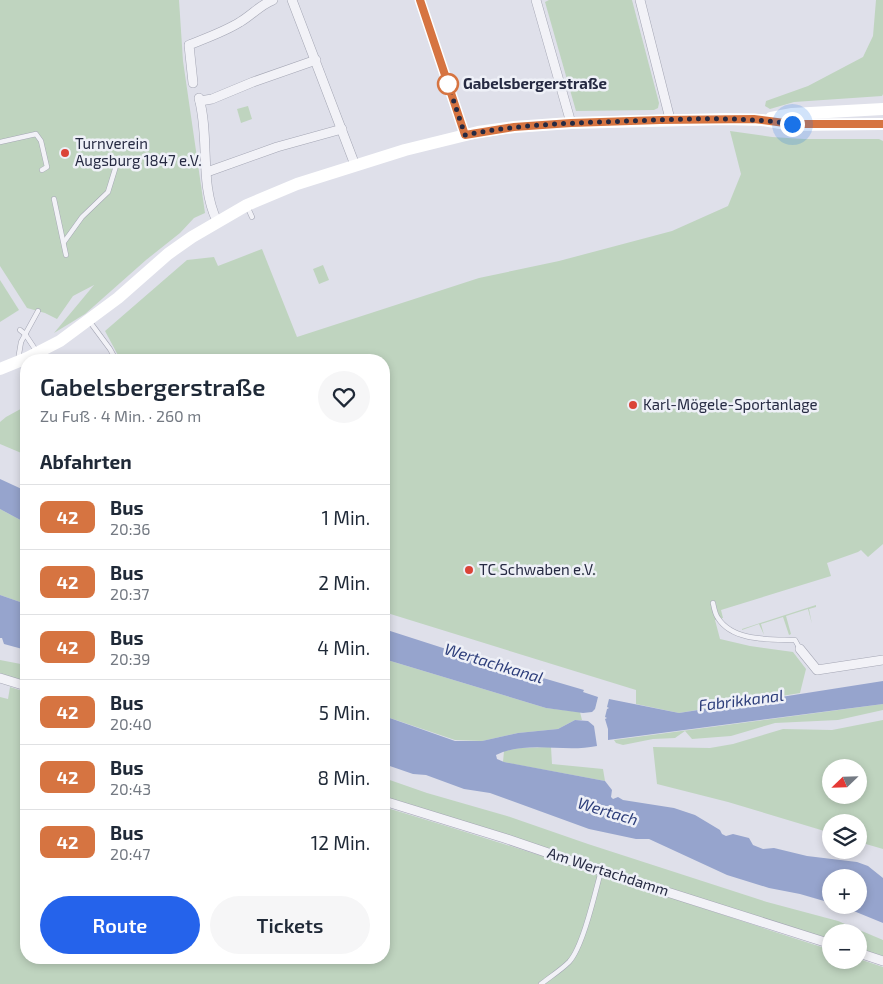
<!DOCTYPE html>
<html lang="de">
<meta charset="utf-8">
<style>
:root{--surface:#fff;--page:#f6f6f7;--text:#1f2937;--muted:#747a83;--line:#e0e1e3;--accent:#2563eb}
body{margin:0;font-family:"Exo 2",sans-serif;background:var(--page);color:var(--text);height:100vh;display:flex;flex-direction:column;font-size:19px;white-space:nowrap}
*{box-sizing:border-box;margin:0}
p{font-size:16px;color:var(--muted)}
.icon{flex:none;width:28px;height:28px;fill:none;stroke:currentColor;stroke-width:2;stroke-linecap:round;stroke-linejoin:round}
.map{position:relative;flex:1;overflow:hidden}
.side{position:absolute;left:20px;top:354px;width:370px;height:610px;display:flex;flex-direction:column;background:var(--surface);border-radius:20px;box-shadow:0 2px 8px #0003}
.side>*{flex:none}
.badge{padding:0 10px;border-radius:8px;font-size:18px;line-height:32px}
.needle{width:32px;rotate:247deg}
.tools{position:absolute;left:822px;top:759px;display:grid;gap:10px}
.tools a{display:grid;place-items:center;width:45px;height:45px;border-radius:50%;background:var(--surface);box-shadow:0 2px 8px #0003;font-size:25px}
.you{position:absolute;width:25px;height:25px;margin:-12px;border:4px solid #fff;border-radius:50%;background:#1a73e8;box-shadow:0 0 0 8px #1a73e833}
.map>.badge{position:absolute;translate:-50% -50%;box-shadow:0 0 0 2px #fff}
h2{padding:0 20px;font-size:19px;line-height:45px}
.round{display:grid;place-items:center;flex:none;width:52px;height:52px;border-radius:26px;background:var(--page)}
.summary{display:flex;align-items:center;justify-content:space-between;height:85px;padding:0 20px}
h1{font-size:24px;font-weight:600;line-height:38px}
.action{display:flex;gap:10px;margin-top:auto;padding:10px 20px}
.action a{flex:1;height:58px;border-radius:30px;background:var(--accent);color:#fff;font-size:20px;font-weight:600;line-height:58px;text-align:center}
.action a+a{background:var(--page);color:var(--text)}
ul{padding:0;list-style:none}
li{display:flex;align-items:center;gap:15px;height:65px;padding:0 20px;border-top:1px solid var(--line)}
li div{flex:1}
li b{display:block;font-size:19px}
li em{font-style:normal}
li .badge{min-width:55px;font-weight:700;text-align:center}
.map>svg:first-child{display:block}
</style>
<div class="map">
<svg width="883" height="984" viewBox="0 0 883 984">
<rect width="100%" height="100%" fill="#dfe0ea"/>
<g fill="#bfd4bf" fill-rule="evenodd">
<path d="M0,0H179L183,61L205,213L194,218L180,233L146,260L85,314L54,333L94,285L73,296L57,319L45,313L27,308L0,266Z"/>
<path d="M549,0H632L659,103L658,108L654,110L576,111L545,2Z"/>
<path d="M876,0H883V94L882,96L794,102L770,109L765,106L766,101L808,86L863,57L873,36Z"/>
<path d="M248,106L252,119L241,123L237,109Z"/>
<path d="M730,131L772,137L804,139H879L883,141V544L868,557L861,550L858,552L827,563L831,576L721,610L723,618L715,620L720,639L750,646L793,652L806,669L800,693L679,713L636,704V690L384,612V360L120,359L105,331L187,260L214,257L218,266L262,249L297,337L479,278L559,261L672,231L728,206L741,174Z"/>
<path d="M323,265L329,280L319,284L313,269Z"/>
<path d="M0,280L19,310L0,322Z"/>
<path d="M26,406V455L0,444V422L6,417Z"/>
<path d="M0,509L26,523V602L23,603L0,595Z"/>
<path d="M816,605V607L809,609L812,624L808,609L786,616L791,634L789,635L783,617L761,624L764,635L759,624L742,630V629Z"/>
<path d="M384,659L546,708L580,712L582,720H575L558,729L518,733L482,741L455,740L384,716Z"/>
<path d="M0,660L26,665V683L0,676Z"/>
<path d="M10,687L26,692V958H384V807C534,852 682,902 831,950V960L859,959L883,967V984H0V697L8,699Z"/>
<path d="M883,704V710L838,720L775,723L731,736L692,739L685,731L675,738L653,739L623,745L616,743L614,740Z"/>
<path d="M883,720V849L859,842V822H831V833L728,802L657,784L653,747L710,748L733,744L783,729L832,730ZM831,768H859V795H831Z"/>
<path d="M551,747L552,764L603,769L605,781L503,762L504,751L521,748Z"/>
<path d="M384,778L427,793L507,816L588,844L767,902L838,921L883,940V958L859,950V932H831V941L384,797Z"/>
</g>
<g fill="#96a4cd">
<path d="M0,479L26,491V523L0,509Z"/>
<path d="M0,595L23,603L26,602V650L4,644L2,638H0Z"/>
<path d="M384,629L471,657L584,690L583,692L598,697L595,709L592,712L583,713L546,708L384,659Z"/>
<path d="M883,681V704L608,740V729L605,719L607,718L605,717L607,709L609,708L607,707L609,699L679,713Z"/>
<path d="M384,716L455,741H482L518,733L558,729L575,720L588,721L594,726L597,746C564,753 527,740 496,755L497,759L504,762L605,781L612,790L611,797L613,799L618,797L623,800L674,808L695,815L720,830L722,834L726,836L733,834L749,838L753,845L763,849L774,848L807,856L857,862L868,866L883,878V923L839,905H859V878H831V903L800,894L769,888L727,875L649,839H636L589,829L490,793L464,789L426,775L413,774L384,764Z"/>
</g>
<g fill="none" stroke-linecap="round" stroke-linejoin="round">
<defs>
<g id="lane">
<path d="M0,142L36,134L41,141L47,167L42,170"/>
<path d="M54,199L66,255"/>
<path d="M247,206L252,217"/>
<path d="M64,242L82,217L108,192L116,166"/>
<path d="M90,322L110,349L116,360"/>
<path d="M20,330L25,334L37,352"/>
<path d="M18,360L21,342L38,311"/>
<path d="M713,603C714,608 715,614 718,618C733,642 771,639 795,640L800,649"/>
<path d="M541,984C550,977 561,970 569,962C583,947 595,893 601,871"/>
</g>
<g id="street">
<path d="M292,0L355,165"/>
<path d="M420,0L465,135"/>
<path d="M536,0L571,123"/>
<path d="M640,0L670,119"/>
<path d="M193,83L189,45C206,38 224,32 240,22C252,15 260,5 273,0"/>
<path d="M199,98C210,138 199,184 217,221"/>
<path d="M200,101L212,99L253,82L316,60"/>
<path d="M207,172L277,147L342,129"/>
<path d="M800,649L817,670L883,660"/>
<path d="M0,678L26,686"/>
<path d="M384,801L504,838L601,871L831,944"/>
<path d="M859,953L883,961"/>
</g>
</defs>
<use href="#lane" stroke="#a4a6b4" stroke-width="5.5"/>
<use href="#street" stroke="#a4a6b4" stroke-width="10"/>
<use href="#lane" stroke="#f2f2f7" stroke-width="4.5"/>
<use href="#street" stroke="#f2f2f7" stroke-width="9"/>
<g stroke="#fff" stroke-width="12">
<path d="M771,118L792,114L883,109"/>
<path d="M0,369L27,358L60,341L118,298L168,254L192,237L247,205L297,184L405,150L478,132L514,127L571,123L725,119L762,120L792,125L883,124"/>
</g>
</g>
<g fill="none" stroke-linecap="round" stroke-linejoin="round">
<defs>
<path id="line" d="M420,0L465,135L514,127L571,123L660,120L754,119L792,124H883"/>
</defs>
<use href="#line" stroke="#fff" stroke-width="11"/>
<use href="#line" stroke="#d67441" stroke-width="8"/>
<path stroke="#262a42" stroke-width="5" stroke-dasharray="0 9" d="M448,84L465,135C519,124 574,123 628,121C683,119 738,116 792,124"/>
</g>
<circle fill="#fff" stroke="#d67441" stroke-width="2.5" cx="448" cy="84" r="10"/>
<g fill="#db4337" stroke="#eef0f7" stroke-width="2">
<circle cx="65" cy="153" r="5"/>
<circle cx="633" cy="405" r="5"/>
<circle cx="469" cy="570" r="5"/>
</g>
<g text-anchor="middle" stroke-width="5" stroke-linejoin="round" paint-order="stroke">
<g font-size="15" font-weight="bold" fill="#262a42" stroke="#eef0f7" text-anchor="start">
<text x="463" y="89">Gabelsbergerstraße</text>
</g>
<g font-size="15" fill="#262a42" stroke="#eef0f7" text-anchor="start">
<text x="75" y="149">Turnverein<tspan x="75" dy="17">Augsburg 1847 e.V.</tspan></text>
<text x="643" y="410">Karl-Mögele-Sportanlage</text>
<text x="479" y="575">TC Schwaben e.V.</text>
</g>
<g font-size="15" fill="#262a42" stroke="#eef0f7">
<text transform="translate(608 872) rotate(18)" y="5">Am Wertachdamm</text>
</g>
<g font-size="16" font-style="italic" fill="#2c3d7a" stroke="#eef0f7">
<text transform="translate(494 663) rotate(17)" y="6">Wertachkanal</text>
<text transform="translate(741 700) rotate(-7)" y="6">Fabrikkanal</text>
<text transform="translate(608 811) rotate(17)" y="6">Wertach</text>
</g>
</g>
</svg>
<div class="tools">
<a><svg class="needle" viewBox="-14 -14 28 28"><path d="M0-13l5 13h-10z" fill="#e53935"/><path d="M0 13l5-13h-10z" fill="#747a83"/></svg></a>
<a><svg class="icon" aria-label="layers" viewBox="0 0 24 24"><path d="M12 4l9 5-9 5-9-5zM3 14l9 5 9-5"/></svg></a>
<a>+</a>
<a>−</a>
</div>
<div class="you" style="left:792px;top:124px"></div>
<section class="side">
<div class="summary"><div><h1>Gabelsbergerstraße</h1><p>Zu Fuß · 4 Min. · 260 m</p></div><a class="round"><svg class="icon" aria-label="heart" viewBox="0 0 24 24"><path d="M12 20l-8-8c-3-5 5-10 8-4 3-6 11-1 8 4z"/></svg></a></div>
<h2>Abfahrten</h2>
<ul>
<li><span class="badge" style="background:#d67441;color:#fff">42</span><div><b>Bus</b><p>20:36</p></div><em>1 Min.</em></li>
<li><span class="badge" style="background:#d67441;color:#fff">42</span><div><b>Bus</b><p>20:37</p></div><em>2 Min.</em></li>
<li><span class="badge" style="background:#d67441;color:#fff">42</span><div><b>Bus</b><p>20:39</p></div><em>4 Min.</em></li>
<li><span class="badge" style="background:#d67441;color:#fff">42</span><div><b>Bus</b><p>20:40</p></div><em>5 Min.</em></li>
<li><span class="badge" style="background:#d67441;color:#fff">42</span><div><b>Bus</b><p>20:43</p></div><em>8 Min.</em></li>
<li><span class="badge" style="background:#d67441;color:#fff">42</span><div><b>Bus</b><p>20:47</p></div><em>12 Min.</em></li>
</ul>
<div class="action"><a>Route</a><a>Tickets</a></div>
</section>
</div>
